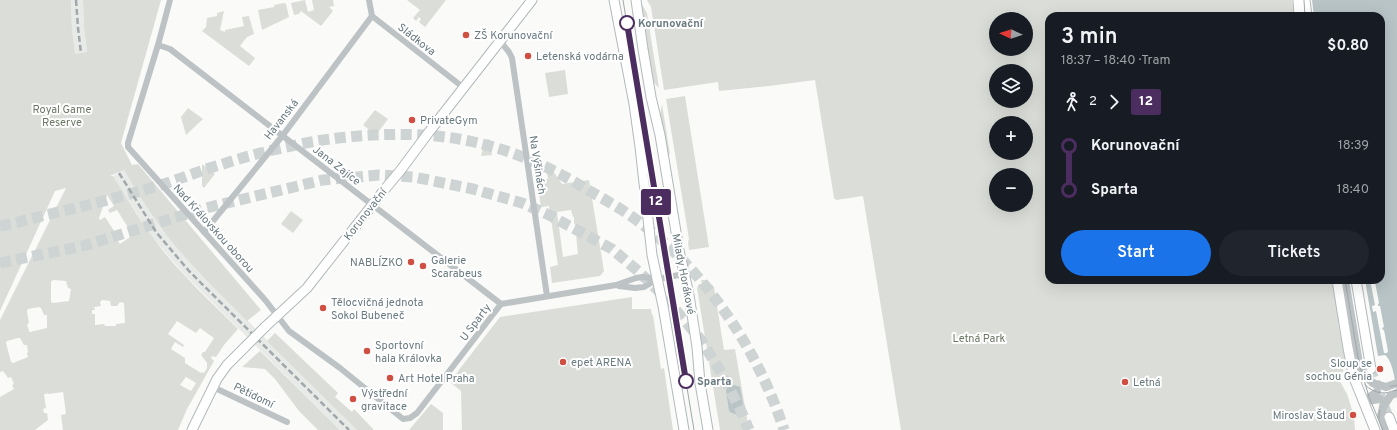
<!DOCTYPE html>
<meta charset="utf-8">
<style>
:root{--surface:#171b24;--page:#20242c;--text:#f1f3f6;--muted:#9ea1a6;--accent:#1a73e8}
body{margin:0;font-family:Overpass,sans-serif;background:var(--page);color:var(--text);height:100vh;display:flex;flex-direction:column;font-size:15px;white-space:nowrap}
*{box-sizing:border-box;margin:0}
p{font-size:13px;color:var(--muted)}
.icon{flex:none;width:22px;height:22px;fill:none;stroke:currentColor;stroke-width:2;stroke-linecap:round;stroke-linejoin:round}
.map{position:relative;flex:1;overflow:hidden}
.panel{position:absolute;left:1045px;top:12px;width:340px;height:272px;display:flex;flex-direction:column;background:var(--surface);border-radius:12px;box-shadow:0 4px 16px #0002}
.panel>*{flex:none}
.badge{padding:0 8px;border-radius:3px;font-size:14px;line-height:26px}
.needle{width:26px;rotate:274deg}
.controls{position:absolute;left:989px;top:12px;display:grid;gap:8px}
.controls a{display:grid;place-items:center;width:44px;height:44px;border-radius:50%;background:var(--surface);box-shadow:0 4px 16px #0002;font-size:20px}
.map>.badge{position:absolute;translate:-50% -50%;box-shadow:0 0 0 2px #fff}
.legs{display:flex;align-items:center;gap:6px;height:44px;padding:0 16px;font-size:13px}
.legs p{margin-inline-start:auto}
.head{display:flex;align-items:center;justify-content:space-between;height:68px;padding:0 16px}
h1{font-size:22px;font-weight:600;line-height:30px}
.button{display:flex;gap:8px;margin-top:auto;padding:8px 16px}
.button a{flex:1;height:46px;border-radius:24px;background:var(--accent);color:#fff;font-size:16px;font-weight:600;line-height:46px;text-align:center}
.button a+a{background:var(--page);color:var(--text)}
ul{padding:0 16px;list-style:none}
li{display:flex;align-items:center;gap:14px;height:44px;font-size:15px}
li i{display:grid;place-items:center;width:6px;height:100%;margin:0 5px;background:currentColor}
li i::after{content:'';width:10px;height:10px;margin:-5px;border:3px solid;border-radius:50%;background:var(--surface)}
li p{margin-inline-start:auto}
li:first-child i{background:linear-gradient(#0000 50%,currentColor 0)}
li:last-child i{background:linear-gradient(currentColor 50%,#0000 0)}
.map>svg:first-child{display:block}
</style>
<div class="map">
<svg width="1397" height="430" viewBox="0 0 1397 430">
<rect width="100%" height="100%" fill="#fafaf8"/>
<g fill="#e8eae8">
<path d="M71,0H83L84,27L87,52L75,54L72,28Z"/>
<path d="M124,170L161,228L194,267L357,430H340L185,275L151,236L113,176Z"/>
</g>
<g fill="#dbded8" fill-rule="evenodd">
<path d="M0,0H71L72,28L75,54L87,52L84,27L83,0H161L121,143L132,165L138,164L261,310L247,321C218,291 187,263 162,229C148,210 136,190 124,170L110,176H113C126,196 137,216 151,235C176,270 208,299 238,329L224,345L216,357L212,356L211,358L214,361L187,409L178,430H63L61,415L66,414L63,391V392L48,394L47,392V394H44L46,408L43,409L44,413H47L48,420L35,430H0V397L14,389L12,385L14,384L11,377L8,378L3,371L0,372V320L66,188L55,191L0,311ZM107,195L114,206L108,210L110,213L117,210L129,229L132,228L136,233L120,244L116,238L118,237L105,217L100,220L99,218ZM53,280L66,281L68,288L71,289L69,301L53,303L51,302V282ZM102,300L110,301L111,306H117L120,302L124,303L125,323L116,324V326H105L104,324L95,325V314H92V310H95L94,307L101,306L100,302ZM39,307L41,308L44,315H47V328L30,332L29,331L27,324L29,323L27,311L28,309ZM177,321L196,333L200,328L214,338L205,352H203L201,355L207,363V368L204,373L202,372L201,373L185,363V358L171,349L175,342L183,347L184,345L168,334ZM18,338H20L24,345H27L28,352L27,353L28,357L13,363L11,362L6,343L7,341ZM186,377L196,383L191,391L180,385Z"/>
<path d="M305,0L308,12L314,10L312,0H333L334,6L329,7L333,11L321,26L301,11L299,14L294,15L291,3Z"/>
<path d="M407,0H446L425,27L419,22L421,19L419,17L416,21L413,18L420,10Z"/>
<path d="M647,0H1292L1294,16H1049V280H1333L1341,322L1338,323L1346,363L1344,365L1343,372L1338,378L1347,394L1354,416L1355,430H901L863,196L836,200L834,198L815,80L769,86L719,91L718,82L664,90L651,7ZM996,19H1026V49H996ZM996,71H1026V101H996ZM996,123H1026V153H996ZM996,175H1026V205H996Z"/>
<path d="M284,3L286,4L289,17L262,30L258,10L274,7V5Z"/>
<path d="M641,3L647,13L659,88L656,85L652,79Z"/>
<path d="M224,11L220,30L225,32V30L244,26L242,17L249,16L254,34L247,37L240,46L255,58L249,66L202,31L206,27L207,18L217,16V13Z"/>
<path d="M565,70L568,94L549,97L545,73Z"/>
<path d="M685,96L709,247L689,250L688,242L689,239L666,99Z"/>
<path d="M662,104L670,154L668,155L660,115Z"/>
<path d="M188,108L203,119L186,135L181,117Z"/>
<path d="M375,110L388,119L376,135L363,125Z"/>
<path d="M489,139L492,155L481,156L485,140Z"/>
<path d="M202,164L215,174L204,188L202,186Z"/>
<path d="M551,168L562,184L589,180L604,271L600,276L552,283L550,267L558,265L549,206L541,207L537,180L548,179L546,169ZM571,210L573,217H574V224H575L578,254L563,257L557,212Z"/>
<path d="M291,211L303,220L293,233L281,224Z"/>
<path d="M701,280H707L714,287L724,350L735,349L749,430H720L697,288L699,284H702Z"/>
<path d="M632,297V309H651L652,315H653L661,369L664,368L673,430H462L461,391L451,383L458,371L500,317Z"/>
<path d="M275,333L338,393L335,397L352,412L354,409L374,430H357L267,341Z"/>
<path d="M260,351L340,430H318L299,411L275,379L265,369L242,367Z"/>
<path d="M431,404L443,413V430H409Z"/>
</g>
<g fill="#b8c4c6">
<path d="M1312,0H1397V391C1395,382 1393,361 1385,355L1378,356L1365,280H1381V16H1314Z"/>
<path d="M731,384L740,387L744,409L743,412C738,415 734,415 729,411L726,390L729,385Z"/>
</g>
<path fill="#fafaf8" d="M1370,280H1374V282H1375L1379,303L1378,304V306H1380L1384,327L1382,328L1383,330H1384L1388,351L1387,353H1384L1376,311L1373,312L1372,306L1375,305Z"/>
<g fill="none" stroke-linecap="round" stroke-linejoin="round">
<path stroke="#ced3d4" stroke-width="9" stroke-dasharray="9 4.5" stroke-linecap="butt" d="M1371,369L1389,417"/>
<g stroke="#ced3d4" stroke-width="11" stroke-dasharray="11 5.5" stroke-linecap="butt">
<path d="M0,226C17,223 33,218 50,214C90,205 128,195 167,183C185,177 202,170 220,165C249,155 280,148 311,142C362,133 431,130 482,144C520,153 555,170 588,190C600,197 613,204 625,212C699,261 757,346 784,430"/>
<path d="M0,263L83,246L206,208L323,180L379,175L414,177L473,189L522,203L549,215L612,249L638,271L664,296L701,340L722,374L741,411L749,430"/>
</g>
<defs>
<g id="secondary">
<path d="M614,0L634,104L640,147L652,255L663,306L684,430"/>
<path d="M636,0L643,49L651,97L660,135L679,250L689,295L697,347L700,383L708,430"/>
<path d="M1298,0L1299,16"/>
<path d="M1305,0L1307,16"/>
<path d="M1337,280L1348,348L1354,378L1375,430"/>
<path d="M1356,280L1371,369"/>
<path d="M265,327L307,288L385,189L400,171L429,132L532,0"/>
<path d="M1389,417L1394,430"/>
<path d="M192,430L217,379L227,365L245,347"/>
</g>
</defs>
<use href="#secondary" stroke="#b2b9bc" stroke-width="11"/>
<g stroke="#bdc3c5" stroke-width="6">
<path d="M170,0L158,45L128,143V147L266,301L289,331L340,368L403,419L410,418L417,413L501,304L616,285L636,278L642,277L658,279"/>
<path d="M369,0L372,16L464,88"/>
<path d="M500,41L509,52L512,58L547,296"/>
<path d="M158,45L170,49L501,304"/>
<path d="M204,232L283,135L372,16"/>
<path d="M619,286L635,288L644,287L658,279L684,274"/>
<path d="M213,387L287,422"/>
</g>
<g stroke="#bdc3c5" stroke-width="8">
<path d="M1345,280L1359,363L1364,375L1373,383"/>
<path d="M1386,387L1397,383"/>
<path d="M1391,395L1397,393"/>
<path d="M1363,401L1377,392"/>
<path d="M1366,401L1380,399"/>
<path d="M1383,407L1381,416L1386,430"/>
</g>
<use href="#secondary" stroke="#fff" stroke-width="9"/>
<g stroke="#a0a8ab" stroke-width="1">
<path d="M623,0L694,430"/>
<path d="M1304,0L1305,16"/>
<path d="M1345,280L1359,363L1369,397L1383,430"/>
<path d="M1364,374C1372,386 1384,389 1397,385"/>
<path d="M1365,385C1375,394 1385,395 1397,390"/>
<path d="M1379,418C1379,407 1383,398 1392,393"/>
</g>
<g stroke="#a0a8ab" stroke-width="2.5" stroke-dasharray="6 3" stroke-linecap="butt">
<path d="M76,0L78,28L81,53"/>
<path d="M119,173L156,232L189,271L349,430"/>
</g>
<defs>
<path id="secondary-bridge" d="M245,347L265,327"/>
</defs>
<use href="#secondary-bridge" stroke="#b2b9bc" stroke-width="11" stroke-linecap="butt"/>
<g stroke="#bdc3c5" stroke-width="8">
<path d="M1373,383L1386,387"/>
<path d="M1383,407L1391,395"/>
</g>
<use href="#secondary-bridge" stroke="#fff" stroke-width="9"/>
</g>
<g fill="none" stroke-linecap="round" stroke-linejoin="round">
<defs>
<path id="line-1" d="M627,23L686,381"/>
</defs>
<use href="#line-1" stroke="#fff" stroke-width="9"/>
<use href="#line-1" stroke="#4c2d5f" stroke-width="6"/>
</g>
<g fill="#fff" stroke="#4c2d5f" stroke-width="2">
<circle cx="627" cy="23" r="7"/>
<circle cx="686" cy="381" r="7"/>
</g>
<g fill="#cf4f43" stroke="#fff" stroke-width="1.5">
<circle cx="466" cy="35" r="4"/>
<circle cx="528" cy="56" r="4"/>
<circle cx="412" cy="120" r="4"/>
<circle cx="411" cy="262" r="4"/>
<circle cx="423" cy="266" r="4"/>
<circle cx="323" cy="308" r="4"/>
<circle cx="367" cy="351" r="4"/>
<circle cx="563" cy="362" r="4"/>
<circle cx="1380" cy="369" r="4"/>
<circle cx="390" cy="378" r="4"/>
<circle cx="1125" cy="382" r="4"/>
<circle cx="353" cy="399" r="4"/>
<circle cx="1353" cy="415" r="4"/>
</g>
<g text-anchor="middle" stroke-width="4" stroke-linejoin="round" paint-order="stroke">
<g font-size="11" font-weight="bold" fill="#68797f" stroke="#fff" text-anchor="start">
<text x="638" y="27">Korunovační</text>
<text x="697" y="385">Sparta</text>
</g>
<g font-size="11" fill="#68797f" stroke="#fff" text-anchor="start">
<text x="474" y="39">ZŠ Korunovační</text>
<text x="536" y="60">Letenská vodárna</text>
<text x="420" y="124">PrivateGym</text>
<text x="431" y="264">Galerie<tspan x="431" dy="13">Scarabeus</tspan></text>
<text x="403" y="266" text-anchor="end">NABLÍZKO</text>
<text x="331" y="306">Tělocvičná jednota<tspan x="331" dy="13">Sokol Bubeneč</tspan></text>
<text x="375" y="349">Sportovní<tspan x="375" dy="13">hala Královka</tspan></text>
<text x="571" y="366">epet ARENA</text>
<text x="1372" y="367" text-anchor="end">Sloup se<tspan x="1372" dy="13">sochou Génia</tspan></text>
<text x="398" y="382">Art Hotel Praha</text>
<text x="1133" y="386">Letná</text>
<text x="361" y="397">Výstřední<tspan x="361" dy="13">gravitace</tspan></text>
<text x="1345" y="419" text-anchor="end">Miroslav Štaud</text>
</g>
<g font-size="11" fill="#68797f" stroke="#fff">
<text transform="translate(417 39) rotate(38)" y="4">Sládkova</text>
<text transform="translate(281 119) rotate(-52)" y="4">Havanská</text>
<text transform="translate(337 165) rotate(38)" y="4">Jana Zajíce</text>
<text transform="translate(538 165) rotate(81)" y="4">Na Výšinách</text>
<text transform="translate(365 214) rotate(-52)" y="4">Korunovační</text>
<text transform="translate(214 228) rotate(48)" y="4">Nad Královskou oborou</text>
<text transform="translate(684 274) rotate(79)" y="4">Milady Horákové</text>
<text transform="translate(475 322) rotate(-53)" y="4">U Sparty</text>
<text transform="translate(254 395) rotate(26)" y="4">Pětidomí</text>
</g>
<g font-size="11" fill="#6c7866" stroke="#fff">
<text x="62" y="113">Royal Game<tspan x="62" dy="13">Reserve</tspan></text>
<text x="979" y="342">Letná Park</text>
</g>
</g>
</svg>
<div class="controls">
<a><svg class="needle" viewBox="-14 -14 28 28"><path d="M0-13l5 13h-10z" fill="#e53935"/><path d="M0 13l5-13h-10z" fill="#9ea1a6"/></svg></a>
<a><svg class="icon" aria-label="layers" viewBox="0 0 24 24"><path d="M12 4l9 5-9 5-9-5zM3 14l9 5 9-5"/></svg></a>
<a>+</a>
<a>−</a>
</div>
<b class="badge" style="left:656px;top:202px;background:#4c2d5f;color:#fff">12</b>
<section class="panel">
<div class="head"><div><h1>3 min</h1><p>18:37 – 18:40 · Tram</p></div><b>$0.80</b></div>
<div class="legs"><svg class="icon" aria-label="walk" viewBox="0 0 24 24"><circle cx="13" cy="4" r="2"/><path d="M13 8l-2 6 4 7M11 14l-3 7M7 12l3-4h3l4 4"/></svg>2<svg class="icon" aria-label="forward" viewBox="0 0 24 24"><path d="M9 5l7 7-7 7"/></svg><b class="badge" style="background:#4c2d5f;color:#fff">12</b></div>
<ul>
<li><i style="color:#4c2d5f"></i><b>Korunovační</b><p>18:39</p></li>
<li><i style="color:#4c2d5f"></i><b>Sparta</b><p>18:40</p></li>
</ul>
<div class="button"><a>Start</a><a>Tickets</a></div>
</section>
</div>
